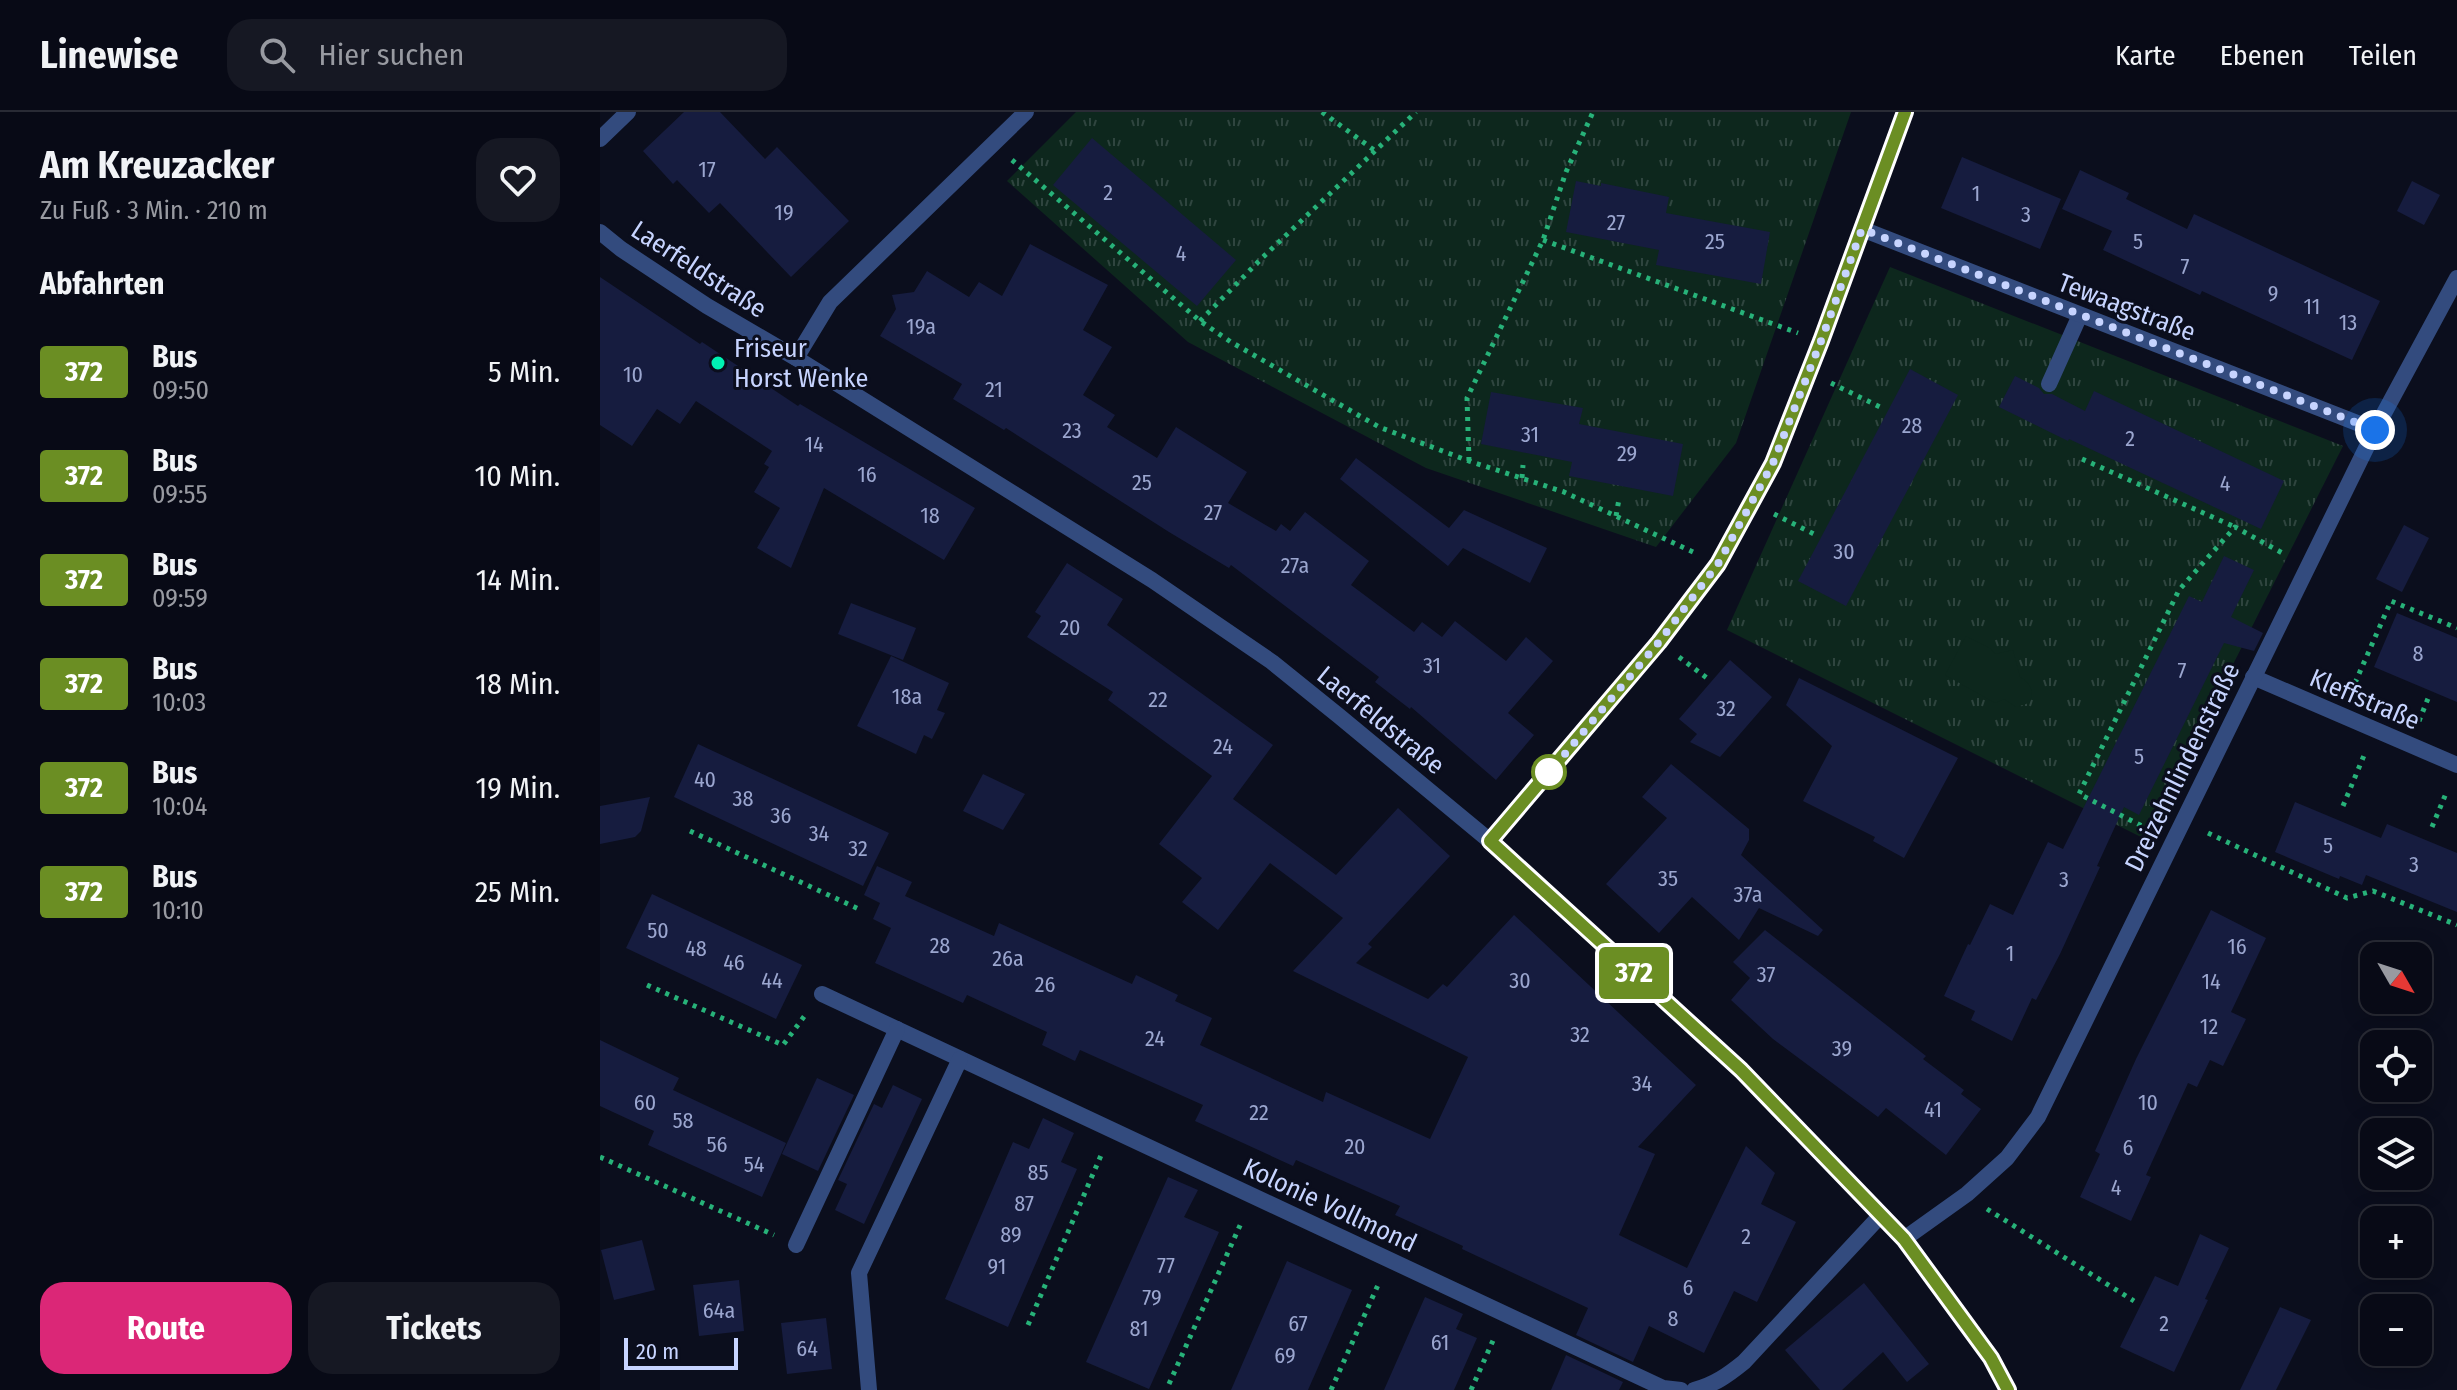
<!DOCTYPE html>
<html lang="de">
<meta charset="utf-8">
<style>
:root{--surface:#080a16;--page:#161823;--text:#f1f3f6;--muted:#989aa1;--line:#292b35;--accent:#db2777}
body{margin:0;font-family:"Fira Sans Condensed",sans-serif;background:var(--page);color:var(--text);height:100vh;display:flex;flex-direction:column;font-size:30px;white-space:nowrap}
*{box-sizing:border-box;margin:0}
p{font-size:26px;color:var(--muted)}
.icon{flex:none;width:44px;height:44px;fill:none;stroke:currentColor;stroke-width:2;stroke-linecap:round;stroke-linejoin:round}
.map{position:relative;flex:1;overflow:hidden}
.drawer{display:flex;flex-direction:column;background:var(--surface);width:600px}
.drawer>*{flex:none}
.badge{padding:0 16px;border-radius:6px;font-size:28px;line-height:52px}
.needle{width:52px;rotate:129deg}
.controls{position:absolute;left:1760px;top:830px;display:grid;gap:16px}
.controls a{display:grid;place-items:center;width:72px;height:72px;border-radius:16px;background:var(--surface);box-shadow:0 4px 20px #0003,0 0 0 2px var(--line);font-size:40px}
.scale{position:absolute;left:24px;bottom:20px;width:114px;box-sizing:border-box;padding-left:8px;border:4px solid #c7d4ff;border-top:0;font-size:22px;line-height:28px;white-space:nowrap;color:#c7d4ff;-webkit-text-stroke:6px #0b0e1d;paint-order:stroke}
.you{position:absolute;width:40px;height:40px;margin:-20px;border:6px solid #fff;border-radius:50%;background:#1a73e8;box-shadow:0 0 0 12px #1a73e833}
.map>.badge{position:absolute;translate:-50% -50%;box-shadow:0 0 0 4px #fff}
h2{padding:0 40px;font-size:30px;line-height:72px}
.round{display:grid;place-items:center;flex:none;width:84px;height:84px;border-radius:24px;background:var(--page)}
.headline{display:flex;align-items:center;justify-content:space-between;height:136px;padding:0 40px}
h1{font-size:38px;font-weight:700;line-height:60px}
.action{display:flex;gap:16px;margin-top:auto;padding:16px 40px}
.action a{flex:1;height:92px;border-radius:24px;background:var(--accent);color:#fff;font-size:32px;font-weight:700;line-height:92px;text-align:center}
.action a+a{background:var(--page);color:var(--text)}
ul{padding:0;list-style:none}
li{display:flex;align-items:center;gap:24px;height:104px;padding:0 40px}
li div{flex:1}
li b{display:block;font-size:30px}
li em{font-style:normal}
li .badge{min-width:88px;font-weight:700;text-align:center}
header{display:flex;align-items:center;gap:48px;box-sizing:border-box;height:112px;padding:0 40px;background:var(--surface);border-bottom:2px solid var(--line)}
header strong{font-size:38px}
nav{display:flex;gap:44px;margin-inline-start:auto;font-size:28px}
.search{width:560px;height:72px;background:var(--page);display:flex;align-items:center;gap:20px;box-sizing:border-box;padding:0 28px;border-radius:24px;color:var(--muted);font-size:30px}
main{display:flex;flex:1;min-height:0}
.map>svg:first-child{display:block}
</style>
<header>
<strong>Linewise</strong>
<div class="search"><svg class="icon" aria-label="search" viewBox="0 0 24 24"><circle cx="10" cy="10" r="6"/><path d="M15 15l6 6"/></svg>Hier suchen</div>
<nav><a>Karte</a><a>Ebenen</a><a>Teilen</a></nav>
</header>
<main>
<section class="drawer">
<div class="headline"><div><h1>Am Kreuzacker</h1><p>Zu Fuß · 3 Min. · 210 m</p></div><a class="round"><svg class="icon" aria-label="heart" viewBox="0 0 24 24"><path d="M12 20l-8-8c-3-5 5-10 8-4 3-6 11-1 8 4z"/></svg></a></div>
<h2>Abfahrten</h2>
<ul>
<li><span class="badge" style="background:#6b8e23;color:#fff">372</span><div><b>Bus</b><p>09:50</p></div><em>5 Min.</em></li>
<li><span class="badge" style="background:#6b8e23;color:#fff">372</span><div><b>Bus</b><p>09:55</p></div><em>10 Min.</em></li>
<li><span class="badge" style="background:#6b8e23;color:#fff">372</span><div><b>Bus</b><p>09:59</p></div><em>14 Min.</em></li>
<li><span class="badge" style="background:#6b8e23;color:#fff">372</span><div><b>Bus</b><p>10:03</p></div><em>18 Min.</em></li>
<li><span class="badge" style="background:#6b8e23;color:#fff">372</span><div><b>Bus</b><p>10:04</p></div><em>19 Min.</em></li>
<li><span class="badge" style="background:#6b8e23;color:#fff">372</span><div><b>Bus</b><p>10:10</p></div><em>25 Min.</em></li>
</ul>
<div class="action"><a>Route</a><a>Tickets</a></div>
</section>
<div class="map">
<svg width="1857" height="1278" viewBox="0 0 1857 1278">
<defs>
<pattern id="grass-tufts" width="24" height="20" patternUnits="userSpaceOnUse" patternTransform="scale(2)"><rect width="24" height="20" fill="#0d271d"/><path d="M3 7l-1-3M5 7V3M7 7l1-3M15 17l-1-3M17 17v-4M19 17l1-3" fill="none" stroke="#2f453f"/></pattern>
</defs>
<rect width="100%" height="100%" fill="#0b0e1d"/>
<g fill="url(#grass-tufts)">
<path d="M476,0H1251L1136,331L1056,435L826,356L588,230L407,69Z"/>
<path d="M1290,155L1743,334L1545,727L1127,518Z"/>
</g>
<path fill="#0d271d" d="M1366,524L1391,537L1395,542L1413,538L1420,565C1431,572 1435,579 1429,591L1416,595L1404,587L1395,591L1345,563Z"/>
<g fill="#161c3f">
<path d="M84,0H120L165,47L177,35L249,109L191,165L120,91L109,101L77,68L73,72L43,39Z"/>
<path d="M492,26L636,148L597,194L453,73Z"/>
<path d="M1362,45L1461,87L1440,137L1341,96Z"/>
<path d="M1480,58L1529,81L1526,87L1587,117L1594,102L1780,189L1752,248L1602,179L1600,183L1503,138L1512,119L1462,97Z"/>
<path d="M976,69L1001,74V71L1069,85L1066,101L1170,120L1161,172L1056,153L1059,138L966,120Z"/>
<path d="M1812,69L1840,83L1824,113L1797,99Z"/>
<path d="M430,132L508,173L483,218L512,235L483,283L515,303L507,315L557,346L576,315L647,360L628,391L676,419L681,412L690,419L705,400L769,449L751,473L814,520L822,510L842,525L855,509L906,549L926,525L953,549L908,601L934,623L896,668L811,595L810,597L775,570L779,565L631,453L629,456L569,420L406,316L404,318L353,287L362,272L280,224L296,197L292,183L314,180L327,159L369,185L379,170L402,184Z"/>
<path d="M0,165L100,232L102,230L198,294L200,292L375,396L344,448L224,376L191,456L157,436L180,396L154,380L169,355L164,352L172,339L96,289L80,312L57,297L32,334L0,313Z"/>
<path d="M1310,257L1358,283L1246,494L1198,469Z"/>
<path d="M1415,264L1439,276L1444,282H1452L1485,299L1494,279L1684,369L1661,417L1469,327L1468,329L1399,295Z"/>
<path d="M891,280L983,296L979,312L1083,332L1073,384L969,364L972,350L881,332Z"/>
<path d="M756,346L849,416L864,398L947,436L930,471L863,436L848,454L740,367Z"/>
<path d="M1804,413L1829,426L1802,480L1776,467Z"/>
<path d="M1624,444L1654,458L1631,505L1663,521L1654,539L1624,531L1539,703L1524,695L1497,754L1500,755L1460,842L1436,888L1432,886L1412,929L1371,908L1375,899L1344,884L1368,832L1370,833L1390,792L1413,803L1448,730L1463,737L1589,484L1602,490Z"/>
<path d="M467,451L523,487L507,513L673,633L633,687L736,763L798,696L850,744L768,832L772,835L756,851L828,887L843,872L847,875L914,803L1096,973L1038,1035L1055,1042L1019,1123L1087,1156L1146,1034L1175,1061L1161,1092L1196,1110L1157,1190L1134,1179L1104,1241L1049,1214L1033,1250L976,1223L988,1196L862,1137L863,1134L795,1103L800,1094L696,1048L693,1054L595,1009L603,993L480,938L475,949L442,933L447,920L367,883L363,891L275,851L291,816L273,807L280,791L264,783L277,754L312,770L305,784L394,824L399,811L532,872L536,863L578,883L575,889L612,906L600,933L723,990L726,980L830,1027L868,945L693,859L743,806L670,751L618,818L582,790L602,766L559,732L612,664L508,588L513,580L427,525L441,504L435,500Z"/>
<path d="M251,491L316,516L303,548L238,522Z"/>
<path d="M1797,501L1857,526V590L1774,555Z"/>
<path d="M291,544L349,571L337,598L345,601L332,627L324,623L316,642L257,614Z"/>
<path d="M1130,548L1172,585L1120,645L1090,630L1097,622L1079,607Z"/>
<path d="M1199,566L1358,646L1304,746L1273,729L1275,725L1203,689L1232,634L1186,593Z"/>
<path d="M98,632L289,721L263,774L74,685Z"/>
<path d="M1071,652L1149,717V728L1141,743L1223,818L1218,824L1159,796L1139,828L1092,785L1059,821L1006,772L1067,706L1042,685Z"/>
<path d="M383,662L425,682L403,718L363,699Z"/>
<path d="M50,685L41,719L35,725L0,732V694Z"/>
<path d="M1695,690L1781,726L1787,712L1857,741V800L1766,763L1762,773L1740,764L1739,767L1675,740Z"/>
<path d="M52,782L202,853L176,907L26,836Z"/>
<path d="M1611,798L1666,826L1631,900L1646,907L1623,954L1610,948L1597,975L1588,971L1546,1063L1551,1065L1531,1109L1480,1085L1500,1042L1495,1039L1536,947Z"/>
<path d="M1165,818L1326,944L1323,947L1364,978L1361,982L1381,997L1346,1043L1286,996L1278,1005L1173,927L1131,888L1150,866L1133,850Z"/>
<path d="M0,928L79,966L73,978L186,1031L162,1085L48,1033L54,1019L0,994Z"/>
<path d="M217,966L254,983L218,1059L182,1042Z"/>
<path d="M293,973L322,987L264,1112L235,1098L247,1072L238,1068L274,992L282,996Z"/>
<path d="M443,1006L474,1021L461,1050L477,1057L408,1215L345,1187L413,1030L429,1037Z"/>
<path d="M568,1065L598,1078L584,1105L619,1120L549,1277L486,1250Z"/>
<path d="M1600,1122L1629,1136L1605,1187L1608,1188L1574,1260L1520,1235L1555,1164L1578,1174Z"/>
<path d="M42,1128L55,1178L14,1188L1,1138Z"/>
<path d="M687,1149L752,1178L708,1278H631Z"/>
<path d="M139,1168L144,1219L99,1224L93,1173Z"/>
<path d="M1264,1171L1329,1252L1307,1270L1283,1240L1242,1278H1220L1185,1238Z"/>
<path d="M825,1185L863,1202L856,1217L877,1226L854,1278H784Z"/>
<path d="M1680,1195L1711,1208L1676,1278H1640Z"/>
<path d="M226,1206L232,1257L187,1262L181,1211Z"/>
<path d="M966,1243L1023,1270L1019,1278H951Z"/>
</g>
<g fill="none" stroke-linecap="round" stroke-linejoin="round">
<g stroke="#27b279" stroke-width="5" stroke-dasharray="4 6" stroke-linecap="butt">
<path d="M722,0L774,38"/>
<path d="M412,48L600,209L631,230L779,315L869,349L964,380L1093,440"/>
<path d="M943,128L1198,221"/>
<path d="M600,209L661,147L816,0"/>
<path d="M1231,271L1280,295"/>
<path d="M1482,347L1635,415"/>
<path d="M869,349L867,286L943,128L966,60L993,0"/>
<path d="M922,366L923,353"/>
<path d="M1174,402L1216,423"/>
<path d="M1016,404L1019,387"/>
<path d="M1079,545L1107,566"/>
<path d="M1751,580L1791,489L1857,516"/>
<path d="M1819,609L1829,584"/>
<path d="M1743,694L1765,641"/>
<path d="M1832,715L1847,679"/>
<path d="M1550,718L1479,682L1579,478L1635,415L1686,443"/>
<path d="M90,719L261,798"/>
<path d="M1608,721L1747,786L1773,779L1857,813"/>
<path d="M47,873L183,933L206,902"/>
<path d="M0,1045L174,1123"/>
<path d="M1387,1097L1534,1189"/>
<path d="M428,1213L502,1041"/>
<path d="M569,1272L642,1109"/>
<path d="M731,1278L778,1173"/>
<path d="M871,1278L895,1224"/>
</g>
<path stroke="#334b7e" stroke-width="16" d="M1449,272L1480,203"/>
<g stroke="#334b7e" stroke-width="16">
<path d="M0,27L28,0"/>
<path d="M1262,117L1775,318"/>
<path d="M0,120L21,137L107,194L196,246L552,468L672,550L739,604L890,729L1141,958L1304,1127L1391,1246L1408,1278"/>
<path d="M196,246L230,190L426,0"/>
<path d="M1653,565L1857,653"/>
<path d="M890,729L1059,530L1118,452L1173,351L1221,229L1305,0"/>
<path d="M222,882L1063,1276L1081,1278"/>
<path d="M1304,1127L1367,1082L1407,1046L1438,1005L1775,318L1857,166"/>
<path d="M196,1133L297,917"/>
<path d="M269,1278L259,1161L360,947"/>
<path d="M1094,1278C1114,1273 1128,1263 1144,1250L1281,1103"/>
</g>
</g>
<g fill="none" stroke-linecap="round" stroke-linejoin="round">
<defs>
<path id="line" d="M1305,0L1221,229L1173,351L1118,452L1059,530L890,729L1141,958L1304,1127L1391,1246L1408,1278"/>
</defs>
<use href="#line" stroke="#fff" stroke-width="18"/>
<use href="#line" stroke="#6b8e23" stroke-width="12"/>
<path stroke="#c7d4ff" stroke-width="8" stroke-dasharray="0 14.4" d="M949,660L948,662L1059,530L1118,452L1173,351L1221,229L1262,117L1775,318"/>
</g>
<circle fill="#00f2b4" stroke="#0b0e1d" stroke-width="3" cx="118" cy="251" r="8"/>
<circle fill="#fff" stroke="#6b8e23" stroke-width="4" cx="949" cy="660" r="16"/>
<g text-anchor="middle" stroke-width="6" stroke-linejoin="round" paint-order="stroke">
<g font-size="22" fill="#9ba6cf">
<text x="107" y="65">17</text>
<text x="508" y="88">2</text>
<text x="1376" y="89">1</text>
<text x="184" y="108">19</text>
<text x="1426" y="110">3</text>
<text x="1016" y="118">27</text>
<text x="1115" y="137">25</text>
<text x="1538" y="137">5</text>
<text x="581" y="149">4</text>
<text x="1585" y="162">7</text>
<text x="1673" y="189">9</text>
<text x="1712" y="202">11</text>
<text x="1748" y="218">13</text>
<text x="321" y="222">19a</text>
<text x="33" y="270">10</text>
<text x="394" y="285">21</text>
<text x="1312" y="321">28</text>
<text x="472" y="326">23</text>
<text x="930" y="330">31</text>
<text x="1530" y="334">2</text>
<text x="214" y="340">14</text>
<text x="1027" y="349">29</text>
<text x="267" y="370">16</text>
<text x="542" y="378">25</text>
<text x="1625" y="379">4</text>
<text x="613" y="408">27</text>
<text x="330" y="411">18</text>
<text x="1244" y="447">30</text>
<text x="695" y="461">27a</text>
<text x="470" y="523">20</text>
<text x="1818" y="549">8</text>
<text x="832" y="561">31</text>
<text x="1582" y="566">7</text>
<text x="307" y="592">18a</text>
<text x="558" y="595">22</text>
<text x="1126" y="604">32</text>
<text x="623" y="642">24</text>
<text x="1539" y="652">5</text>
<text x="105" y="675">40</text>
<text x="143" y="694">38</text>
<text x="181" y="711">36</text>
<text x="219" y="729">34</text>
<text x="1728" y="741">5</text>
<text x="258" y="744">32</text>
<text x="1814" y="760">3</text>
<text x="1068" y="774">35</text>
<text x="1464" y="775">3</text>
<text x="1148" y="790">37a</text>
<text x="58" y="826">50</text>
<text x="340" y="841">28</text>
<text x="1637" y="842">16</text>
<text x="96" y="844">48</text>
<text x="1410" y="849">1</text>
<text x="408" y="854">26a</text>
<text x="134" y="858">46</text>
<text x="1166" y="870">37</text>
<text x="172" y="876">44</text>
<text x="920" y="876">30</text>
<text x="1611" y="877">14</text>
<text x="445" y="880">26</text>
<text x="1609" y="922">12</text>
<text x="980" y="930">32</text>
<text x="555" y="934">24</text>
<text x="1242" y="944">39</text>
<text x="1042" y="979">34</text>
<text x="45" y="998">60</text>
<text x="1548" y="998">10</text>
<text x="1333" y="1005">41</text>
<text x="659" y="1008">22</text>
<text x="83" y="1016">58</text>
<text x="117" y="1040">56</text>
<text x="755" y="1042">20</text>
<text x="1528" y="1043">6</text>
<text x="154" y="1060">54</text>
<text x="438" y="1068">85</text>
<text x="1516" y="1083">4</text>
<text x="424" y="1099">87</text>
<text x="411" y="1130">89</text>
<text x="1146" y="1132">2</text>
<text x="566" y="1161">77</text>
<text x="397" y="1162">91</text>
<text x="1088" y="1183">6</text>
<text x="552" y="1193">79</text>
<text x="119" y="1206">64a</text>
<text x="1073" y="1214">8</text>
<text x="698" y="1219">67</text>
<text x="1564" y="1219">2</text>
<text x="539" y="1224">81</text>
<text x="840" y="1238">61</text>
<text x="207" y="1244">64</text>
<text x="685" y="1251">69</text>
</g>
<g font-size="26" fill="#c7d4ff" stroke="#0b0e1d">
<text transform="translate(99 157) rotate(33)" y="9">Laerfeldstraße</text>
<text transform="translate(1527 195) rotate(21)" y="9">Tewaagstraße</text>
<text transform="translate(1765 587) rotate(23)" y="9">Kleffstraße</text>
<text transform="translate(781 608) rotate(39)" y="9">Laerfeldstraße</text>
<text transform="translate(1582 655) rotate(-64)" y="9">Dreizehnlindenstraße</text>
<text transform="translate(730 1093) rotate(25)" y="9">Kolonie Vollmond</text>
</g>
<g font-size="26" fill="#c7d4ff" stroke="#0b0e1d" text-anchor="start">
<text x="134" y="245">Friseur<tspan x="134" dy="30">Horst Wenke</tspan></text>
</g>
</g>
</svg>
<div class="controls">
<a><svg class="needle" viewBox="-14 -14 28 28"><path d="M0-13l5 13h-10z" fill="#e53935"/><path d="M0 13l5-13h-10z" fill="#989aa1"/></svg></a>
<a><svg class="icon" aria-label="locate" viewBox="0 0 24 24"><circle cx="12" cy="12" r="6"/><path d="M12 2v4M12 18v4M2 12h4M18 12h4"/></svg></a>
<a><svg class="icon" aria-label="layers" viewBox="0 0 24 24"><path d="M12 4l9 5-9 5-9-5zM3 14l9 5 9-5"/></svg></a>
<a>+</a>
<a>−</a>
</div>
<div class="scale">20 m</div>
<div class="you" style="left:1775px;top:318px"></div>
<b class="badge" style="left:1034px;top:861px;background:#6b8e23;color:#fff">372</b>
</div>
</main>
